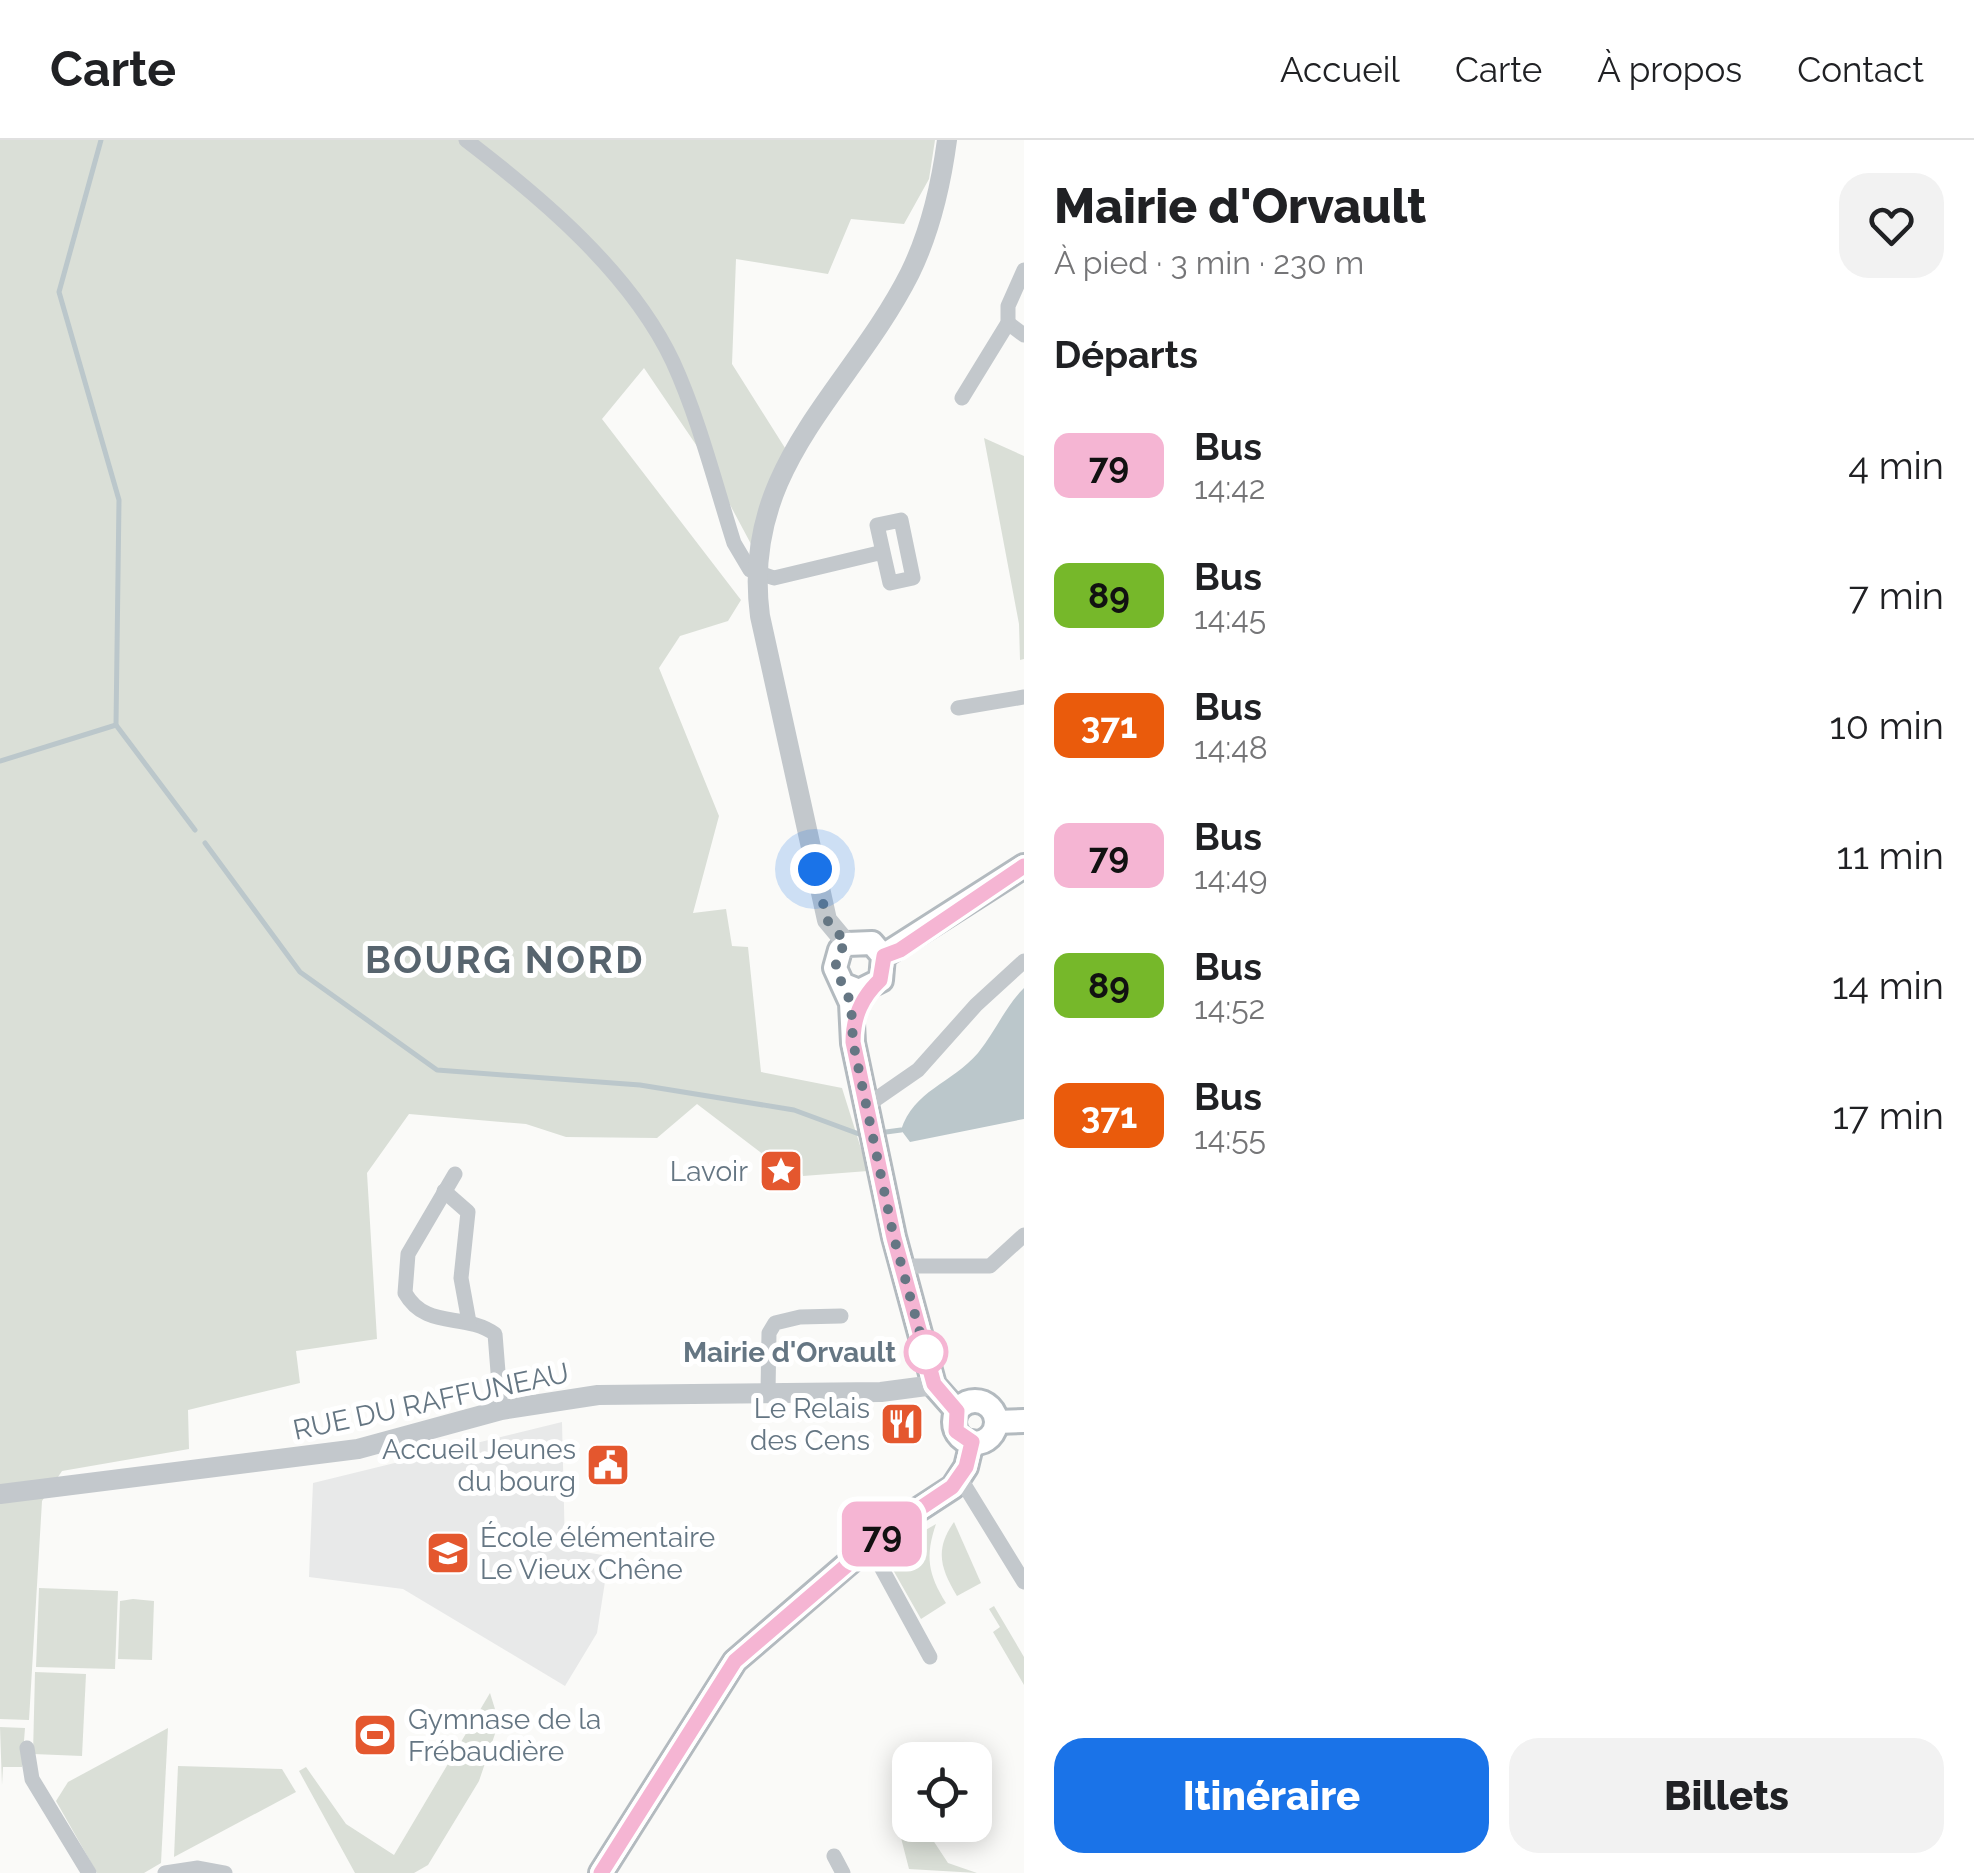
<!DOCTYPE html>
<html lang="fr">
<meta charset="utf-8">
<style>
:root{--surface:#fff;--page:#f2f2f2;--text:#202124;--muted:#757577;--line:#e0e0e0;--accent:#1a73e8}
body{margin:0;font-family:Raleway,sans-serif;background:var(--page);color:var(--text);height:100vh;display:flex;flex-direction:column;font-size:38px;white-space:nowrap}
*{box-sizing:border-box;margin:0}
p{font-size:32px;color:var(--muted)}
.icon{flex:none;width:55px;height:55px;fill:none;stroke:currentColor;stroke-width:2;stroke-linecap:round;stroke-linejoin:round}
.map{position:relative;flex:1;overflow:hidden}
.drawer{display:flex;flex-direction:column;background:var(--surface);width:950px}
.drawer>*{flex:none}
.badge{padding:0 20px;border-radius:15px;font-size:35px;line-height:65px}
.fabs{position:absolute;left:892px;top:1602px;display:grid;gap:20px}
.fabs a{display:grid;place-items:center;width:100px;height:100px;border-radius:20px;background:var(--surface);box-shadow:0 5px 25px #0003;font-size:50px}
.you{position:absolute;width:50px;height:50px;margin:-25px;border:8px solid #fff;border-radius:50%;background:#1a73e8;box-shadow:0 0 0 15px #1a73e833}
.map>.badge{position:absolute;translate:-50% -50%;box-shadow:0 0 0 5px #fff}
h2{padding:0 30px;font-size:38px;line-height:90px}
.round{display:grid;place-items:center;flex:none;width:105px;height:105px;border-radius:30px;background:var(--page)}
.summary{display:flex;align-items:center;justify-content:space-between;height:170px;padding:0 30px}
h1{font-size:48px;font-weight:800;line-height:75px}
.primary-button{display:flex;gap:20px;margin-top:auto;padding:20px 30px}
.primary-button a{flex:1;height:115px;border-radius:30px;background:var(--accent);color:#fff;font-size:40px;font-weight:800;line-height:115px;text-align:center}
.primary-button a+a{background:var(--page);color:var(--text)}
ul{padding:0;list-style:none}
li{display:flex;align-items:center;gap:30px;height:130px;padding:0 30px}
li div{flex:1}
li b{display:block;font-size:38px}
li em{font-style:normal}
li .badge{min-width:110px;font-weight:700;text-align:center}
header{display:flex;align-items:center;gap:60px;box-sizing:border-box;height:140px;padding:0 50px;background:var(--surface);border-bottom:2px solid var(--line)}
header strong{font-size:48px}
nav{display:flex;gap:55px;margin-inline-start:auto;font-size:35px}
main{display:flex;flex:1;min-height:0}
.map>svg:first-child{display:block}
</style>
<header>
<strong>Carte</strong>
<nav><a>Accueil</a><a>Carte</a><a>À propos</a><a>Contact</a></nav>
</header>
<main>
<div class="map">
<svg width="1024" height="1733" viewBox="0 0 1024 1733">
<rect width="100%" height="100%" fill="#fafaf8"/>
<path fill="#e8e9e9" d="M562,1282L565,1409L609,1416L597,1493L565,1546L403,1449L309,1437L313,1343Z"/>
<g fill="#dadfd7">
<path d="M0,0H935L929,39L904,84L851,79L828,134L736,119L732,224L785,308L751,404L705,318L644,228L602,279L741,460L728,481L680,496L659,528L719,676L693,773L726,769L732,806L748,807L761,932L842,948L868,1031L803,1036L795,1012L764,1015L697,964L657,998L566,997L526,984L409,974L367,1033L377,1199L296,1211L300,1243L188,1270L189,1309L62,1331L42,1361L29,1580L0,1579Z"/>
<path d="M984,298L1024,316V519L1020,520L1019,484Z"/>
<path d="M954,1382L981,1443L957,1456C941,1429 934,1410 954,1382Z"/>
<path d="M936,1384C925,1416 928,1434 946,1463L921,1479L884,1414Z"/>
<path d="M39,1448L118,1451L115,1529L36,1527Z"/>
<path d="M133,1459L154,1461L152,1520L118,1519L120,1461Z"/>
<path d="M994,1466L1024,1517V1545L993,1492L1000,1487L989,1469Z"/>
<path d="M35,1532L86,1534L82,1616L33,1614Z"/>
<path d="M490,1553L499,1582L479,1641L428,1725L414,1733H355L299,1631L306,1627L346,1684L394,1715Z"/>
<path d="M0,1587L25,1588L22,1627H3L2,1645Z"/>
<path d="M168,1588L161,1723L144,1733H97L56,1661L68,1642Z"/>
<path d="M178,1626L282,1629L296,1652L174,1717Z"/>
<path d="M910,1666V1685H923L948,1723L977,1733L909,1729L899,1690Z"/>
</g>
<path fill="#bbc7cb" d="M1024,848V979L910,1002L901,990C914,950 951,944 978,913C995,892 1005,867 1024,848Z"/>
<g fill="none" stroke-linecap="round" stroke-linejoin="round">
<g stroke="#bbc7cb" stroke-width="5">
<path d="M101,0L59,152L119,360L116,585L195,690"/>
<path d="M0,621L116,585"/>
<path d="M205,703L300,832L437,930L640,945L794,970L859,994"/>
<path d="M886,992L901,990"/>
</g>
<defs>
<g id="secondary">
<path d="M883,816L1024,726"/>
<path d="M844,845L859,851L881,840L883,816L872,803L847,804L840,810L835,828L851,863L853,903L894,1097L934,1245L957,1271"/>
<circle cx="975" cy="1282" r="21"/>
<path d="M996,1282L1024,1281"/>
<path d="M601,1733L735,1521L887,1390L953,1347L966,1327L972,1302"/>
</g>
</defs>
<use href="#secondary" stroke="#b3babf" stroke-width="28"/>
<g stroke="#c3c8cc" stroke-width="15">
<path d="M466,0C543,59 631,133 673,222C699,279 715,343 734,403L750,430L774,438L883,412L890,443L913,438L901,380L877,385L883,412"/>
<path d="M1008,183L1024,195"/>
<path d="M962,258L1008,183V166L1024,130"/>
<path d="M958,568L1024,557"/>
<path d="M866,966L918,930L976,865L1024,821"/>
<path d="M455,1034L408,1114L405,1153C426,1190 464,1172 495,1194L501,1270"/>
<path d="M444,1051L468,1072L461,1138L469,1182"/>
<path d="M904,1126H990L1024,1095"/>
<path d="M768,1252L769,1193L775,1183L800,1177L841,1176"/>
<path d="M960,1338L1024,1442"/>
<path d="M869,1405L930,1517"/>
<path d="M27,1608L32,1639L89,1733"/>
<path d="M834,1716L843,1733"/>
<path d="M165,1733L198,1728L225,1733"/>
</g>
<g stroke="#c3c8cc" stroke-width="20">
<path d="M847,804L827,780L760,476C740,326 850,252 910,133C930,92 941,45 947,0"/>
<path d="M0,1354L358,1309L501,1270L598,1255L881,1252L934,1245"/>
</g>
<use href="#secondary" stroke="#fff" stroke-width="22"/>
</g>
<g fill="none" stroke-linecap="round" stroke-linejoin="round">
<defs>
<path id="line" d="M601,1733L735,1521L888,1390L952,1347L966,1327L972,1302L956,1291L957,1271L934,1244L894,1098L853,902C853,876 862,857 880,840L884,816L900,810L1024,726"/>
</defs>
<use href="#line" stroke="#fff" stroke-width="22"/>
<use href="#line" stroke="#f5b5d3" stroke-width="15"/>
<path stroke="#657683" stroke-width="10" stroke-dasharray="0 18" d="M815,729L827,780L847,804L840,810L835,828L851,863L853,902L894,1098L928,1222L926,1212"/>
</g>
<defs>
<symbol id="sight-square" viewBox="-11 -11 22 22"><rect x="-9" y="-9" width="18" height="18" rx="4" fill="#e4572e" stroke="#fff"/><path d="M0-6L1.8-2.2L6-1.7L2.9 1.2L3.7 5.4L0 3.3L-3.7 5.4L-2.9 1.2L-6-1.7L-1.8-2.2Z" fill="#fff"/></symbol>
<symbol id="restaurant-square" viewBox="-11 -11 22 22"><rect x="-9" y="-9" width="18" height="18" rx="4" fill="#e4572e" stroke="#fff"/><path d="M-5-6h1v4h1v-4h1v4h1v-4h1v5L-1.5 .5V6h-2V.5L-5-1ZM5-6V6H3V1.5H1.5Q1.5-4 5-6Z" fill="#fff"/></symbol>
<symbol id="civic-square" viewBox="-11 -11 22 22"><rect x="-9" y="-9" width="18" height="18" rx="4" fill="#e4572e" stroke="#fff"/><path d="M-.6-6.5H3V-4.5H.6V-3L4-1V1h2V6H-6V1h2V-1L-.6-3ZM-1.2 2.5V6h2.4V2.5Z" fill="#fff"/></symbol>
<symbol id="school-square" viewBox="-11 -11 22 22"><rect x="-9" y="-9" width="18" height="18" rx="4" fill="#e4572e" stroke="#fff"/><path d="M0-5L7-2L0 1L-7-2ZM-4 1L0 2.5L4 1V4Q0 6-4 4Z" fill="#fff"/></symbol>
<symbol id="stadium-square" viewBox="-11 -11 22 22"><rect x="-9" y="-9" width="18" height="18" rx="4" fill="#e4572e" stroke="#fff"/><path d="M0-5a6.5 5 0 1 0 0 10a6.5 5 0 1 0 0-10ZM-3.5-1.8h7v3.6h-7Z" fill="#fff"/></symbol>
</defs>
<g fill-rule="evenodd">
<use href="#sight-square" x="756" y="1006" width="50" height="50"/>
<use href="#restaurant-square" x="877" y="1259" width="50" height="50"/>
<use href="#civic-square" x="583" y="1300" width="50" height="50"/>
<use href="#school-square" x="423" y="1388" width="50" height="50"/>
<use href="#stadium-square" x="350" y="1570" width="50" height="50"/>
</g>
<circle fill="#fff" stroke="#f5b5d3" stroke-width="5" cx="926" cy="1212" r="20"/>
<g text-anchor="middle" stroke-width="10" stroke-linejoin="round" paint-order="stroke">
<g font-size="28" fill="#657683" stroke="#fff" text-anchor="end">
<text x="748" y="1041">Lavoir</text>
<text x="870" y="1278">Le Relais<tspan x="870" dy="32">des Cens</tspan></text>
<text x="576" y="1319">Accueil Jeunes<tspan x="576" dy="32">du bourg</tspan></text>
<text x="480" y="1407" text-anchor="start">École élémentaire<tspan x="480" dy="32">Le Vieux Chêne</tspan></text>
<text x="408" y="1589" text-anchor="start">Gymnase de la<tspan x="408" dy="32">Frébaudière</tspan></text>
</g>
<g font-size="28" font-weight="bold" fill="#657683" stroke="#fff" text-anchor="end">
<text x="896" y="1222">Mairie d'Orvault</text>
</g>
<g font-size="28" fill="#657683" stroke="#fff">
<text transform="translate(431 1261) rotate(-12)" y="10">RUE DU RAFFUNEAU</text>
</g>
<g font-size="38" font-weight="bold" letter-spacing="2.5" fill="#57646e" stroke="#fff">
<text x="505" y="833">BOURG NORD</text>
</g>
</g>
</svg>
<div class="fabs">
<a><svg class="icon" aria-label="locate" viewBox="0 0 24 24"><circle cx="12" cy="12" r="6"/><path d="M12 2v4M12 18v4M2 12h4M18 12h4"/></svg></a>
</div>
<div class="you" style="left:815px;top:729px"></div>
<b class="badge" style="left:882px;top:1394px;background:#f5b5d3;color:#111">79</b>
</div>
<section class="drawer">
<div class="summary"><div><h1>Mairie d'Orvault</h1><p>À pied · 3 min · 230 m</p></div><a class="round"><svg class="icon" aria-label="heart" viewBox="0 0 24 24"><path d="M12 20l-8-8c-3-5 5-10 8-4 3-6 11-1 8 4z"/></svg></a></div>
<h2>Départs</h2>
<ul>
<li><span class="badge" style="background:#f5b5d3;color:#111">79</span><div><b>Bus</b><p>14:42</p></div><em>4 min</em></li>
<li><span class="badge" style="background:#76b82a;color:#111">89</span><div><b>Bus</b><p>14:45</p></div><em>7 min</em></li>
<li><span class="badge" style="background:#ea5b0c;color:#fff">371</span><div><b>Bus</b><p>14:48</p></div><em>10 min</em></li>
<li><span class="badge" style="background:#f5b5d3;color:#111">79</span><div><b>Bus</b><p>14:49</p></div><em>11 min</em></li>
<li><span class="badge" style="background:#76b82a;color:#111">89</span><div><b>Bus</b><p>14:52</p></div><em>14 min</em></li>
<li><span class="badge" style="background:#ea5b0c;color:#fff">371</span><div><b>Bus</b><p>14:55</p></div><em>17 min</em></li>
</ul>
<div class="primary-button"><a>Itinéraire</a><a>Billets</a></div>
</section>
</main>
